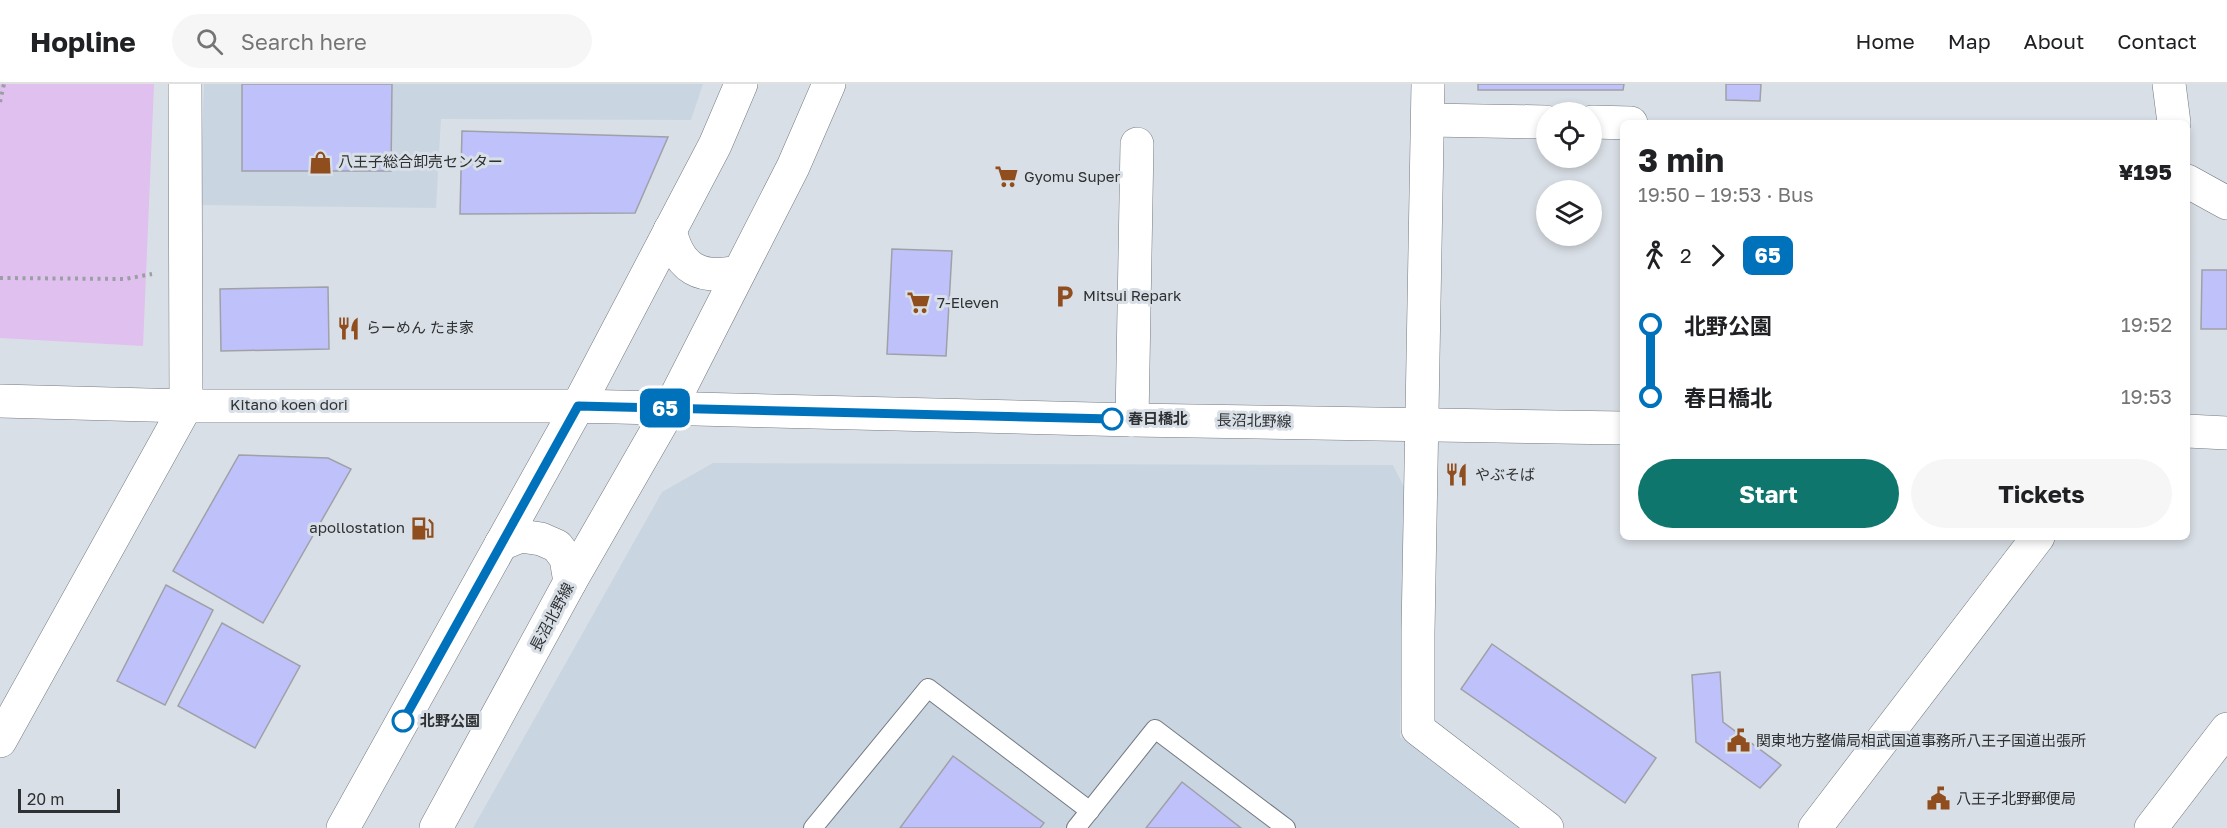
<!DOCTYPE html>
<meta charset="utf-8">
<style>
:root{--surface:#fff;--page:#f6f6f6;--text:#202124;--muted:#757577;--line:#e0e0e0;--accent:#0f766e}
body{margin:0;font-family:"Golos Text","Noto Sans JP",sans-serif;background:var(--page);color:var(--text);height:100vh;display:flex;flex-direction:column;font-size:22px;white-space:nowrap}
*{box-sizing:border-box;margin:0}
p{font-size:20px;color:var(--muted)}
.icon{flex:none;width:33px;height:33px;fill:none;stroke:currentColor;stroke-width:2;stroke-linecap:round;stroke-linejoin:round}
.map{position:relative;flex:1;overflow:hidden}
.details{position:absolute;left:1620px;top:36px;width:570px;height:420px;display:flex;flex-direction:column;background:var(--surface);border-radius:9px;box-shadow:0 3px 9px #0003}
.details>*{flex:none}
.badge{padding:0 12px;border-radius:9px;font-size:21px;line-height:39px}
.controls{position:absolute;left:1536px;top:18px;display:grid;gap:12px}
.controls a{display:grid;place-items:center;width:66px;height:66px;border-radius:50%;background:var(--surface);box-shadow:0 3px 9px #0003;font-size:30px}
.scale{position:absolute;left:18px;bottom:15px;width:102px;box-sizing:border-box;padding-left:6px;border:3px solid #2e3133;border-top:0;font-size:16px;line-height:21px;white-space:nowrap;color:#2e3133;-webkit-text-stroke:4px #d9dfe6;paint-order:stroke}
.map>.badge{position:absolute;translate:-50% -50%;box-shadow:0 0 0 3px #fff}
.legs{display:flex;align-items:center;gap:9px;height:66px;padding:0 18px;font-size:20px}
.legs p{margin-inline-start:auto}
.summary{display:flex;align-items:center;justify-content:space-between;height:102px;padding:0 18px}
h1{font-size:33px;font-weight:700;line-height:45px}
.button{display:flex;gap:12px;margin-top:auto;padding:12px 18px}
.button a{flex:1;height:69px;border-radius:36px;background:var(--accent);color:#fff;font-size:24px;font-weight:700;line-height:69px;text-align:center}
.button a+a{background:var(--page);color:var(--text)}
ul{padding:0 18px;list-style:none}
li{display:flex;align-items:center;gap:21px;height:72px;font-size:22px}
li i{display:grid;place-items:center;width:9px;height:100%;margin:0 8px;background:currentColor}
li i::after{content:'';width:15px;height:15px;margin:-8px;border:4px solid;border-radius:50%;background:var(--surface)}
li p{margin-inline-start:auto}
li:first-child i{background:linear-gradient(#0000 50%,currentColor 0)}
li:last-child i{background:linear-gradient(currentColor 50%,#0000 0)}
header{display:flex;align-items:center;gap:36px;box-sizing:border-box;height:84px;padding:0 30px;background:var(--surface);border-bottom:2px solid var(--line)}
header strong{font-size:28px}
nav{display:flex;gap:33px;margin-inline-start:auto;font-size:21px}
.search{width:420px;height:54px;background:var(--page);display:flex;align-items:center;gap:15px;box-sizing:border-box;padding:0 21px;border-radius:33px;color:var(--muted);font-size:22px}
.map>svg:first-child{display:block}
</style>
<header>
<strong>Hopline</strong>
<div class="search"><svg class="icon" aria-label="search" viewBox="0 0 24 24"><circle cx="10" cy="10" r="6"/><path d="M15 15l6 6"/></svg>Search here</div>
<nav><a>Home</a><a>Map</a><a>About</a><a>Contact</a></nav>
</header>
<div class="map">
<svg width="2227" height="744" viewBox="0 0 2227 744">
<rect width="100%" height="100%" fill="#d9dfe6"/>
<g fill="#c9d5e1">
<path d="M204,0H703L691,36L441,35L436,124L200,121Z"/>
<path d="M713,379L1393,381L1404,403L1400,653L1523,744H473L662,408Z"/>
</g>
<path fill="#e0c0ef" d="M0,0H154L143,262L0,254Z"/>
<g fill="#bfc2fa" stroke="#a0a0a8" stroke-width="1.5">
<path d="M242,0H392L391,87H242Z"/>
<path d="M1478,0H1624L1623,6H1478Z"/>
<path d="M1726,0H1761L1760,17L1726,16Z"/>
<path d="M462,47L668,53L635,129L460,130Z"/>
<path d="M892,165L952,167L946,272L887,270Z"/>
<path d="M2202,186H2227V245H2201Z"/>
<path d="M328,203L329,265L221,267L220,205Z"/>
<path d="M239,371L328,374L351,385L263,539L173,487Z"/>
<path d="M166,501L213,526L165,621L117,597Z"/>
<path d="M222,539L300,582L255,664L178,622Z"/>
<path d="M1492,560L1656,674L1625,719L1461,605Z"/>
<path d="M1720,588L1723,638L1781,681L1760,704L1696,658L1692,591Z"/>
<path d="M953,672L1044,739L1040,744H900Z"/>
<path d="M1182,698L1241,744H1146Z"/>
</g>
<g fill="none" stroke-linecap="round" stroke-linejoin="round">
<defs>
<g id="service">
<path d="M813,744L928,604L1090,727"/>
<path d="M1076,744L1155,645L1286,744"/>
</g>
<g id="minor">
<path d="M1428,0L1418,548V645L1547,744"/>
<path d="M1428,36L1546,38"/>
<path d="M1592,38L1631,39"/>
<path d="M2187,97L2227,119"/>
<path d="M1132,336L1137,60"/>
<path d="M0,657L186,322L185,0"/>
<path d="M2151,744L2227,645"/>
</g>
<g id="tertiary">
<path d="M2169,0L2174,39"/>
<path d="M670,146C679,185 700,196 739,188"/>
<path d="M0,317L186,322H578L715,61L741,0"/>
<path d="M670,324L793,83L829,0"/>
<path d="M1815,744L2038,453"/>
</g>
<g id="secondary">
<path d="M2187,347L2227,349"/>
<path d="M501,460L521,452L541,455L557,462L566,474L570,498"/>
<path d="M343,744L578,322L1132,336L1623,344"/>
<path d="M436,744L570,498L670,324"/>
</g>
</defs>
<use href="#service" stroke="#747a80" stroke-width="20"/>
<use href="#minor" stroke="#747a80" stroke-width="34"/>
<use href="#tertiary" stroke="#747a80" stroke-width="34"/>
<use href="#secondary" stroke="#747a80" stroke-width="34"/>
<g stroke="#9a9fa4" stroke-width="4" stroke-dasharray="3 4.5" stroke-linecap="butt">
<path d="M0,18L4,0"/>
<path d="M0,194L125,195L152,190"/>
</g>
<use href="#service" stroke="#fff" stroke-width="18"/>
<use href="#minor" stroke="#fff" stroke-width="33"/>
<use href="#tertiary" stroke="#fff" stroke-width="33"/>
<use href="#secondary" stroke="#fff" stroke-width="33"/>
</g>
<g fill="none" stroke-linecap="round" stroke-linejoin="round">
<defs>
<path id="line-1" d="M403,637L578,322L1112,335"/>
</defs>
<use href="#line-1" stroke="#fff" stroke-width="14"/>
<use href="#line-1" stroke="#0072bc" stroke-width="9"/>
</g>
<defs>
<symbol id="shop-bare" viewBox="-9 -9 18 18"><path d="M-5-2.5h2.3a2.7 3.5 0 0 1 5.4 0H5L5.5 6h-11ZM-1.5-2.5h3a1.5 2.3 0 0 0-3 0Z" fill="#904d1d" stroke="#d9dfe6" stroke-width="2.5" paint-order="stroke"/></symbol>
<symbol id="supermarket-bare" viewBox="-9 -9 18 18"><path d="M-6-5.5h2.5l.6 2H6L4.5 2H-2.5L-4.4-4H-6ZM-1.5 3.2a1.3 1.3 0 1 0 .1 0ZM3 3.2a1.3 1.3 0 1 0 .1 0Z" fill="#904d1d" stroke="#d9dfe6" stroke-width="2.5" paint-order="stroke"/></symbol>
<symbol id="parking-bare" viewBox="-9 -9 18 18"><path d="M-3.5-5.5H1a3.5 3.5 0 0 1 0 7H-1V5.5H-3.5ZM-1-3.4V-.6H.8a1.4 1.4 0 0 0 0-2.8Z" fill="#904d1d" stroke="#d9dfe6" stroke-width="2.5" paint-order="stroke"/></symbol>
<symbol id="restaurant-bare" viewBox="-9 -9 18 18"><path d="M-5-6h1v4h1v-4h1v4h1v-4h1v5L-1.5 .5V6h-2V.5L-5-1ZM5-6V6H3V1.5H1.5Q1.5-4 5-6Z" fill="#904d1d" stroke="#d9dfe6" stroke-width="2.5" paint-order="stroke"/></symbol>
<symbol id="fuel-bare" viewBox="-9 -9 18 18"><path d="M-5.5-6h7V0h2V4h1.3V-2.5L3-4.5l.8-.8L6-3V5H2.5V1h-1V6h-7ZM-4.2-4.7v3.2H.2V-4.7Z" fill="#904d1d" stroke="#d9dfe6" stroke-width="2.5" paint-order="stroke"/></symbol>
<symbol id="civic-bare" viewBox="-9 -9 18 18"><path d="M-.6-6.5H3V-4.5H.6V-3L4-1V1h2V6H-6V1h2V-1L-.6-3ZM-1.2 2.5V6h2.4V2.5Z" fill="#904d1d" stroke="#d9dfe6" stroke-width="2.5" paint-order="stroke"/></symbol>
</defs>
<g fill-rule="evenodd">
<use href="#shop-bare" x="304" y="62" width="33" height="33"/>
<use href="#supermarket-bare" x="990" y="76" width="33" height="33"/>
<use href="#parking-bare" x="1048" y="196" width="33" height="33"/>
<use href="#supermarket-bare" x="902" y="202" width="33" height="33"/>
<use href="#restaurant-bare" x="332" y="228" width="33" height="33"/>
<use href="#restaurant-bare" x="1440" y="374" width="33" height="33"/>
<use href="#fuel-bare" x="406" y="428" width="33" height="33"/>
<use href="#civic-bare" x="1722" y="640" width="33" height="33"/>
<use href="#civic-bare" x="1922" y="698" width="33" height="33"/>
</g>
<g fill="#fff" stroke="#0072bc" stroke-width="3">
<circle cx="1112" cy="335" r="10"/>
<circle cx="403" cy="637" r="10"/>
</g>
<g text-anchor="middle" stroke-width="6" stroke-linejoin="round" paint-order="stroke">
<g font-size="15" fill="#2e3133" stroke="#d9dfe6" text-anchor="start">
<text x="338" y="83">八王子総合卸売センター</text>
<text x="1024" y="98">Gyomu Super</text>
<text x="1083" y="217">Mitsui Repark</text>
<text x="937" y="224">7-Eleven</text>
<text x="366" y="249">らーめん たま家</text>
<text x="1475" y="396">やぶそば</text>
<text x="405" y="449" text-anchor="end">apollostation</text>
<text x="1756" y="662">関東地方整備局相武国道事務所八王子国道出張所</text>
<text x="1956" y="720">八王子北野郵便局</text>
</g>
<g font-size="15" fill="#2e3133" stroke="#d9dfe6">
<text x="289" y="326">Kitano koen dori</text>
<text transform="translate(1254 337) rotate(1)" y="5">長沼北野線</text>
<text transform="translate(552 533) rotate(-62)" y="5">長沼北野線</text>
</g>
<g font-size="15" font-weight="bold" fill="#2e3133" stroke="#d9dfe6" text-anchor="start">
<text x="1128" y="340">春日橋北</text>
<text x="420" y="642">北野公園</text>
</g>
</g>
</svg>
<div class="controls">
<a><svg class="icon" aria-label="locate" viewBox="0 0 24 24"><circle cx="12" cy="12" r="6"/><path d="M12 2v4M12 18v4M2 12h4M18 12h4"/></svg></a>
<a><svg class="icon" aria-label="layers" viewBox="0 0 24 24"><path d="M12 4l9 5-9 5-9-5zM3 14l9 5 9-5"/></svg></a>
</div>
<div class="scale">20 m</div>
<b class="badge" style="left:665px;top:324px;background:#0072bc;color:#fff">65</b>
<section class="details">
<div class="summary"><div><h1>3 min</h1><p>19:50 – 19:53 · Bus</p></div><b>¥195</b></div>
<div class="legs"><svg class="icon" aria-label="walk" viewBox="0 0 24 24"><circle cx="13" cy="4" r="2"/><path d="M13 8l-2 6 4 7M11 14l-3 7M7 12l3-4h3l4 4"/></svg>2<svg class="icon" aria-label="forward" viewBox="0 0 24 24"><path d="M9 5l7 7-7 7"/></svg><b class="badge" style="background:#0072bc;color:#fff">65</b></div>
<ul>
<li><i style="color:#0072bc"></i><b>北野公園</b><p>19:52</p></li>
<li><i style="color:#0072bc"></i><b>春日橋北</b><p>19:53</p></li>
</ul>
<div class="button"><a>Start</a><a>Tickets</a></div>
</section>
</div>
